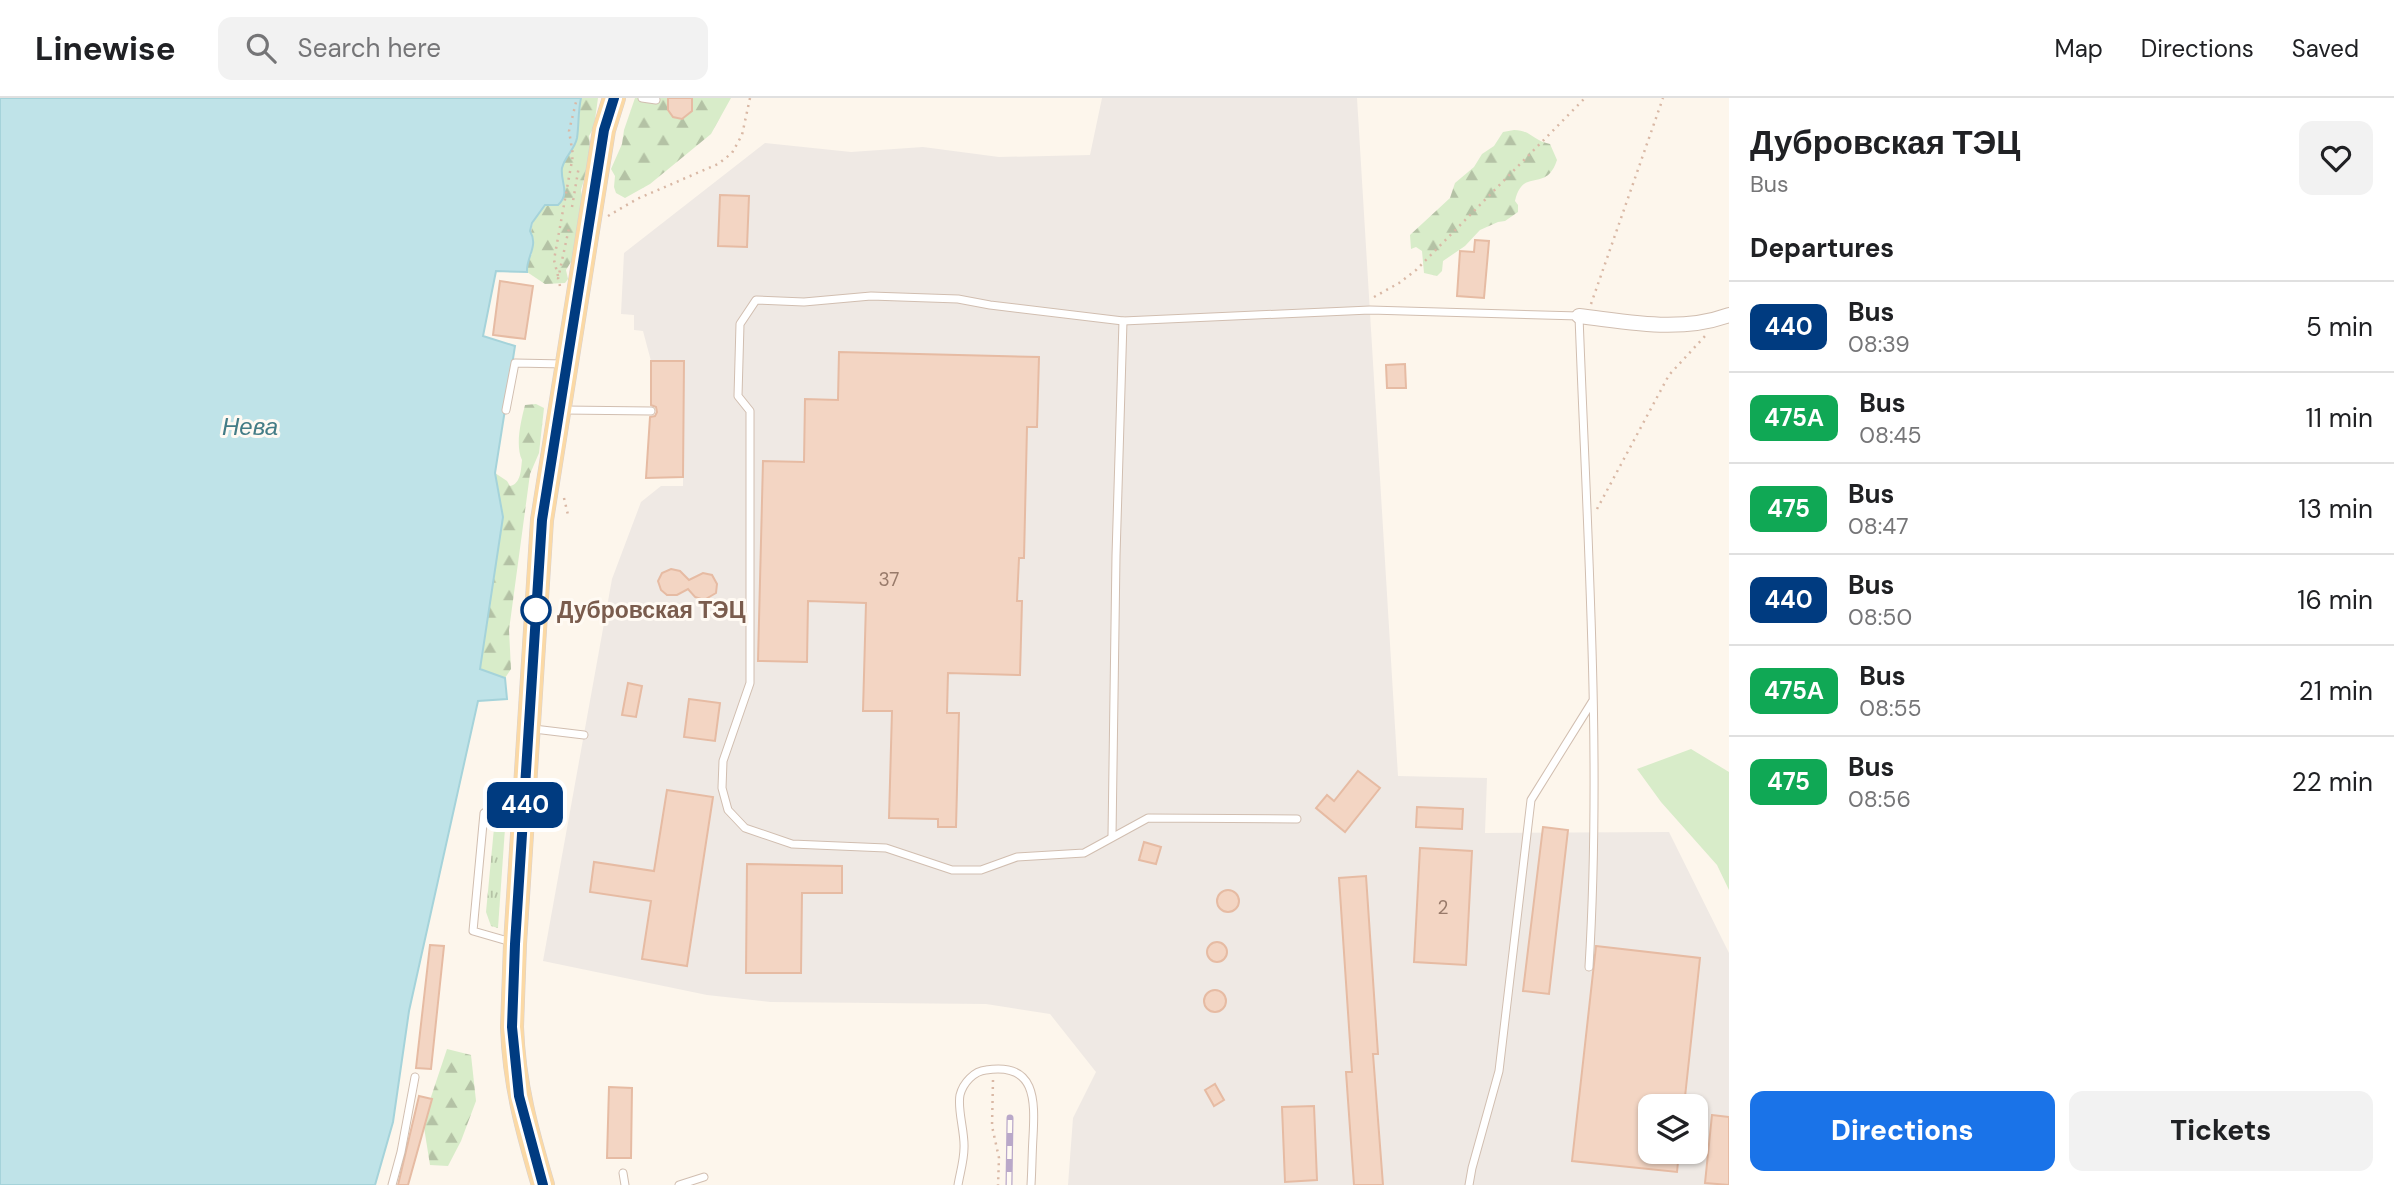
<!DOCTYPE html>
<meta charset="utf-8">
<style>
:root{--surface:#fff;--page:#f2f2f2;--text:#202124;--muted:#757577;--line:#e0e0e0;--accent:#1a73e8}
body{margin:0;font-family:"DM Sans",sans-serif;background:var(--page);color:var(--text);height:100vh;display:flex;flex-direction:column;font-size:26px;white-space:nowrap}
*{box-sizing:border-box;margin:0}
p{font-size:23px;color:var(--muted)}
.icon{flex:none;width:38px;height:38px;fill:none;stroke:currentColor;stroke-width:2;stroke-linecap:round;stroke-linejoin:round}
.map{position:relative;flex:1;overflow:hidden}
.panel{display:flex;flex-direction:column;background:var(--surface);width:665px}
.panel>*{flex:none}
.badge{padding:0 14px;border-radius:10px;font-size:24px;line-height:46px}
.buttons{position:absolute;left:1638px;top:996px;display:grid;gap:14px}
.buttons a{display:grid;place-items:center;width:70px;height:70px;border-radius:14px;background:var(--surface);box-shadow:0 2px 5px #0004;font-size:35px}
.map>.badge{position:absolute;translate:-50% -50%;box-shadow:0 0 0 4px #fff}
h2{padding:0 21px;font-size:26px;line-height:63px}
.round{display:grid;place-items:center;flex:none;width:74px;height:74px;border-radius:14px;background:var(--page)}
.summary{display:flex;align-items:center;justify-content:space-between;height:119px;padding:0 21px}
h1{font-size:33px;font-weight:800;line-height:52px}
.primary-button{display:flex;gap:14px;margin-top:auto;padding:14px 21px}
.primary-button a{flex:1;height:80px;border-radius:14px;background:var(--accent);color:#fff;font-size:28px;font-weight:800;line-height:80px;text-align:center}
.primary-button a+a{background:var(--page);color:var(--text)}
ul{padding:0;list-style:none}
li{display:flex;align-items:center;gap:21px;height:91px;padding:0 21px;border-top:2px solid var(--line)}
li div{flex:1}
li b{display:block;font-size:26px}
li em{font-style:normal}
li .badge{min-width:77px;font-weight:700;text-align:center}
header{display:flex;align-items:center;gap:42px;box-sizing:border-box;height:98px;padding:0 35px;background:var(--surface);border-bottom:2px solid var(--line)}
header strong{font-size:33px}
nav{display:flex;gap:38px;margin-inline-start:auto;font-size:24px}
.search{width:490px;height:63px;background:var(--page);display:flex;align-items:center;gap:18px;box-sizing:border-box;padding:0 24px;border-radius:14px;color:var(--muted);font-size:26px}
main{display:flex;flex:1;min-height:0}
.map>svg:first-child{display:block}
</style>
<header>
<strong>Linewise</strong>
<div class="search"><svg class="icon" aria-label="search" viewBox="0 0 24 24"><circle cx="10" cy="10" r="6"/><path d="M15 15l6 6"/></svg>Search here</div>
<nav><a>Map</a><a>Directions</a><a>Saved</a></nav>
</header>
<main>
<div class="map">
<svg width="1729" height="1087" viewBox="0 0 1729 1087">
<defs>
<pattern id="grass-tufts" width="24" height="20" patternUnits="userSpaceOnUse" patternTransform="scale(1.75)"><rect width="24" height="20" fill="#d8ecc9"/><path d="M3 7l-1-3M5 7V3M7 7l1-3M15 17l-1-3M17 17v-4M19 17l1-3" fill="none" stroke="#b4c2a5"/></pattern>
<pattern id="forest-firs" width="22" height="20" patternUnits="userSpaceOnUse" patternTransform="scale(1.75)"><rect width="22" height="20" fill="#d8ecc9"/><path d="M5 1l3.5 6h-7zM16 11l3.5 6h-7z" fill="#b4c2a5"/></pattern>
</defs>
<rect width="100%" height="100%" fill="#fdf6ec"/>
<path fill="#efe9e4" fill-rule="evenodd" d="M1102,0H1357L1398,678L1487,680L1485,735L1669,734L1729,855V1087H1068L1073,1020L1096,974L1050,916L986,906L770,904L707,897L543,863L612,481L641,404L661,388H683L684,264L651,263L643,233L634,232V217L621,216L624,155L765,45L851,54L923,49L999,59L1090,57ZM1650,1008H1696V1054H1650Z"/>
<path fill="url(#grass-tufts)" d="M498,716H506L498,830L491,828L486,814L494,730Z"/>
<g fill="url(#forest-firs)">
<path d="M581,0H598L594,29L589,38L590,48L586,75L581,92L584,110L574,159L566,172L568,181L565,185L545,186L527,174L526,164L532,156C530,136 529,123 545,107H558L561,73L566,59L577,40Z"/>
<path d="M635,0H731L711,36L650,86L625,100L616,95L614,89L615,78L611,71L622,46L624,32Z"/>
<path d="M1514,32C1531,32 1533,43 1550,46L1557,62C1546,96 1523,68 1515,103L1518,107V114L1505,123L1498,124L1480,132L1465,148L1443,163L1442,173L1437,178L1424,175L1422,153L1416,149L1411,151L1410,137L1450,100L1455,85L1474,69L1482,56L1494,48L1503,34Z"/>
<path d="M536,306L544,310L539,355L530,376L509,532L511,571L505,580L480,571L495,467V375L507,383L510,388C521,386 521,371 522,362C515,347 521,323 525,307Z"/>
<path d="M447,951L471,957L476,1003L461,1043L448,1068L430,1067L423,1023Z"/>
</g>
<path fill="#d8ecc9" d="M1691,651L1729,674V792L1717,767L1661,704L1637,671Z"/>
<path fill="#bfe3e8" stroke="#a5d3da" stroke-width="2" d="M0,0H581C578,13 579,27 577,40C575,51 565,58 562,70C560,84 571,95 558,107H545L532,125L530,133C539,148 526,159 527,174L496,173L483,238L515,248L495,375L503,419L480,571L505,580L507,601L478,603L409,913L393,1024L375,1087H0Z"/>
<g fill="#f3d5c3" stroke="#e6bba3" stroke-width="2">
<path d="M668,0H692V13L682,21L673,19L668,12Z"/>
<path d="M720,97L749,98L747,149L718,148Z"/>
<path d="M1475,142L1489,143L1484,200L1457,198L1460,153L1474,154Z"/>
<path d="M500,183L533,188L525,241L493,237Z"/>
<path d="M839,254L1039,259L1037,329H1027L1024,460H1019L1017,503H1022L1020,577L948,575L947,615H959L956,729H938V721L889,720L892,613H863L866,505L808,503L807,564L758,563L763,363L804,364L805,301L838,302Z"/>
<path d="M651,263H684L683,379L646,380L650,319L655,318L657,314L656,309L651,307Z"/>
<path d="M1405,266L1406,290H1387L1386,267Z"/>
<path d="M671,471L680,473L689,482L703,475L712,477L717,486L716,495L704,502L695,499L688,491L677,497H667L661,492L658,483L662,475Z"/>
<path d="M628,585L642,588L636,619L622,617Z"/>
<path d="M689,601L720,605L715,643L684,639Z"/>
<path d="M1358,673L1380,690L1345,734L1316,710L1327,697L1334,703Z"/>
<path d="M667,692L713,699L687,868L642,861L651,803L590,794L594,764L654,773Z"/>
<path d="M1417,709L1463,711L1462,731L1416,729Z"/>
<path d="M1543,729L1568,732L1549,896L1523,893Z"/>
<path d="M1144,744L1161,749L1156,766L1139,762Z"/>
<path d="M1420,750L1472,753L1466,867L1414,864Z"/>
<path d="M747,766L842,768V795H802L801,875H746Z"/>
<path d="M1366,778L1378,956H1373L1383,1087H1354L1346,974H1352L1339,780Z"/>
<circle cx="1228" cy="803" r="11"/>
<circle cx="1217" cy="854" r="10"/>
<path d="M430,847L444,848L431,971L416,970Z"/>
<path d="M1596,848L1700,860L1684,1008H1650V1054H1679L1677,1074L1572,1063Z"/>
<circle cx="1215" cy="903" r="11"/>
<path d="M1215,986L1224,1002L1214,1008L1205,992Z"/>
<path d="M609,989L632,990L631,1060H607Z"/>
<path d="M419,998L432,1001L408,1087H398Z"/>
<path d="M1314,1008L1317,1082L1285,1084L1282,1009Z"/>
<path d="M1712,1017L1729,1019V1087L1705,1085Z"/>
</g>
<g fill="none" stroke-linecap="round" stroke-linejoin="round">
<defs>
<g id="lane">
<path d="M642,0L656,2"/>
<path d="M506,312L515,265L565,266"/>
<path d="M564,312L651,313"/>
<path d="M534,631L584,637"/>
<path d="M1297,721L1148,720L1084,755L1017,759L981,772H952L886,750L792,746L745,730L728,712L722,690L723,663L750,585V313L738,298L740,226L756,202L804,204L871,198L958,201L990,207L1123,223L1370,212L1579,218C1587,435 1602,653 1589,869"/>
<path d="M1112,738L1116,458L1123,223"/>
<path d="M511,844L473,833L484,715L520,690"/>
<path d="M623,1075L625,1087"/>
<path d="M392,1087L401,1054L415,979"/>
<path d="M679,1087L704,1079"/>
<path d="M958,1087C960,1075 964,1062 964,1050C965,1034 957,1011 960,997C963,985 974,973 986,972C1036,964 1035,1002 1033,1039C1032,1055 1032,1071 1031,1087"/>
<path d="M1469,1087L1472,1070L1499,973L1531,702L1592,604"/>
</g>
<path id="street" d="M1579,218C1630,224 1679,235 1729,217"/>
<path id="primary" d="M543,1087C527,1033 514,986 512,929L515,846L542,422L604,32L614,0"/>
</defs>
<use href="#lane" stroke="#d1beb0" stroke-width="9"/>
<use href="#street" stroke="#d1beb0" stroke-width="16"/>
<use href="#primary" stroke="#dad1cd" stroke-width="24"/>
<g stroke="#d9b8a5" stroke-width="2.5" stroke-dasharray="2 5" stroke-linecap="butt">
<path d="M572,109L579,68"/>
<path d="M608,118L637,101L718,66L732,55L742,37L750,0"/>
<path d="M558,178L554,162L573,57L569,33L577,0"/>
<path d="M560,188L558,181L569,130"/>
<path d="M1374,199L1399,185L1416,172L1585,0"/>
<path d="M1591,206L1663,0"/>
<path d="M564,400L568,417"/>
<path d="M1597,411L1669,277L1706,237"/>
<path d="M993,982L992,1028L999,1060L998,1087"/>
</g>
<use href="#lane" stroke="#fff" stroke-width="7"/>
<use href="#street" stroke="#fff" stroke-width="14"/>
<use href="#primary" stroke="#fbd9a5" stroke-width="23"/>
<defs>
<path id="rail" d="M1009,1087L1010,1020"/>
</defs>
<use href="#rail" stroke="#b9a8c9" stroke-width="7"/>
<use href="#rail" stroke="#fffaf3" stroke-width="4.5" stroke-dasharray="13" stroke-linecap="butt"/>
</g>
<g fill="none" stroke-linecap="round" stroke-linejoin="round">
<defs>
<path id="line" d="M543,1087L519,998L512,929L515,846L542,422L604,32L614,0"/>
</defs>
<use href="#line" stroke="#fff" stroke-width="16"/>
<use href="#line" stroke="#003b80" stroke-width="10"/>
</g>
<circle fill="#fff" stroke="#003b80" stroke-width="3.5" cx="536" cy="512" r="14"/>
<g text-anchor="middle" stroke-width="6" stroke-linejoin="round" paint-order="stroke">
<g font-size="19" fill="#987a6a">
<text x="889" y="488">37</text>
<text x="1443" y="816">2</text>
</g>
<g font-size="23" font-weight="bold" fill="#7a5c4d" stroke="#fffaf3" text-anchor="start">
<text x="557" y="520">Дубровская ТЭЦ</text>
</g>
<g font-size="24" font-style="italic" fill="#437c86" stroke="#fffaf3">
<text x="250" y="337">Нева</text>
</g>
</g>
</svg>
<div class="buttons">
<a><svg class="icon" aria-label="layers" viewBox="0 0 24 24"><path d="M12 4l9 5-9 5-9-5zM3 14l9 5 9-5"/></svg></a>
</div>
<b class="badge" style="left:525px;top:707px;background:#003b80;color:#fff">440</b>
</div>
<section class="panel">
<div class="summary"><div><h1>Дубровская ТЭЦ</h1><p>Bus</p></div><a class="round"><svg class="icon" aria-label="heart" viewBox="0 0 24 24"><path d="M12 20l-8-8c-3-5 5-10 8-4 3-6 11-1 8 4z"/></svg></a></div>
<h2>Departures</h2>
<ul>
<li><span class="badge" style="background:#003b80;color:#fff">440</span><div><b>Bus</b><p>08:39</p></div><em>5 min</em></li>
<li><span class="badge" style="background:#10a855;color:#fff">475А</span><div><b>Bus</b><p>08:45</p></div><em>11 min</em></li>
<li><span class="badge" style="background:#10a855;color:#fff">475</span><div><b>Bus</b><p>08:47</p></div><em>13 min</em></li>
<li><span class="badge" style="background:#003b80;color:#fff">440</span><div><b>Bus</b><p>08:50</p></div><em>16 min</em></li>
<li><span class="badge" style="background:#10a855;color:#fff">475А</span><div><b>Bus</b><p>08:55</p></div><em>21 min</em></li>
<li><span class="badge" style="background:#10a855;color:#fff">475</span><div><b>Bus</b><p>08:56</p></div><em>22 min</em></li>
</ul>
<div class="primary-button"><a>Directions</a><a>Tickets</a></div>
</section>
</main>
